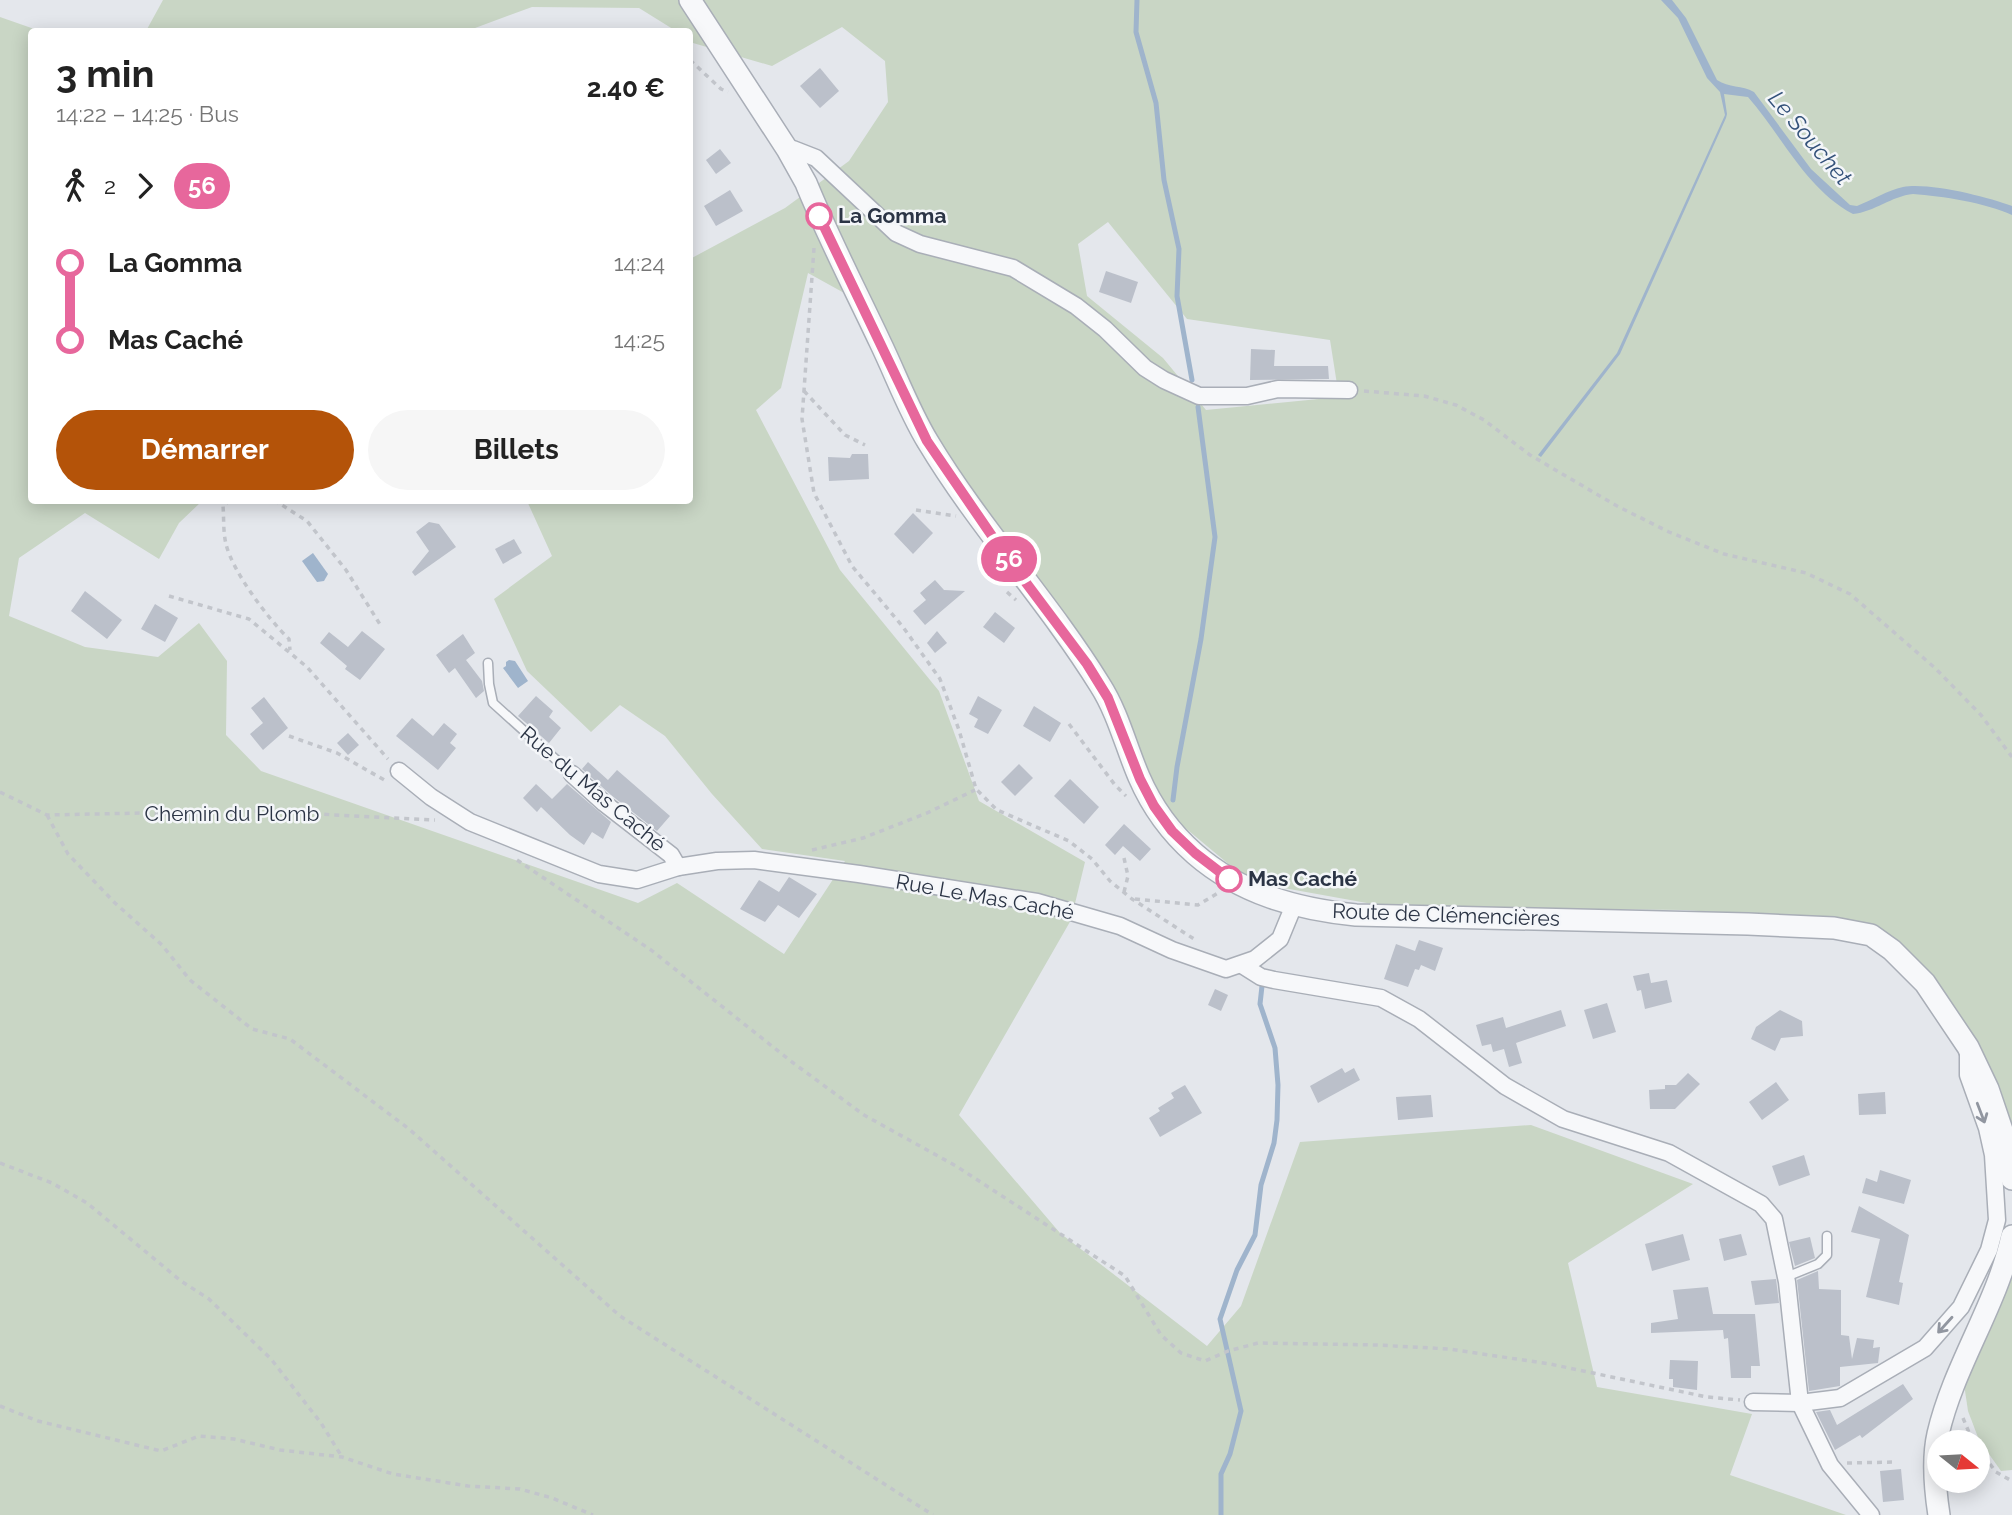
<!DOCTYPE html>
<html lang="fr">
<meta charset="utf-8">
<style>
:root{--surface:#fff;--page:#f6f6f6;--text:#222;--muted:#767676;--accent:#b45309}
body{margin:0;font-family:Raleway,sans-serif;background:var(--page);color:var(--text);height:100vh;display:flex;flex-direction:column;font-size:26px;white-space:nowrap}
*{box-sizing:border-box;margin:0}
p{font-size:23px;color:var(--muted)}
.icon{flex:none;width:38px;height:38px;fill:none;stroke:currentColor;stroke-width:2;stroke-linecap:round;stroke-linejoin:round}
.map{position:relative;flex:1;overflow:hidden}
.side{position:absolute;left:28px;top:28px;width:665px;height:476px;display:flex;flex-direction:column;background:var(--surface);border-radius:7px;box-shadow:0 4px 18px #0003}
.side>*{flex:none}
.badge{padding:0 14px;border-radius:23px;font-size:24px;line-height:46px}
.needle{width:46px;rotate:108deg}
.fabs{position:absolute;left:1927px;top:1430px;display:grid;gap:14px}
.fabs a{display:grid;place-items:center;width:63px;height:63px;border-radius:50%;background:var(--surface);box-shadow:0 4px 18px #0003;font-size:35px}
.map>.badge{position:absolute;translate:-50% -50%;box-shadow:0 0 0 4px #fff}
.legs{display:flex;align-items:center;gap:10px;height:77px;padding:0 28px;font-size:23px}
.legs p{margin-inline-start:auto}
.summary{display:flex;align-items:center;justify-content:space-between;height:119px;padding:0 28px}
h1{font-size:38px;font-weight:700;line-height:52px}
.action{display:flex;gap:14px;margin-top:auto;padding:14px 28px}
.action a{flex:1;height:80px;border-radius:42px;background:var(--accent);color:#fff;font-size:28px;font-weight:700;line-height:80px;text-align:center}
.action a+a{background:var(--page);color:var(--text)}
ul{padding:0 28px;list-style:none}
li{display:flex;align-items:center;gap:24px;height:77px;font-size:26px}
li i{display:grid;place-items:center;width:10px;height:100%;margin:0 9px;background:currentColor}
li i::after{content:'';width:18px;height:18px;margin:-9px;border:5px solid;border-radius:50%;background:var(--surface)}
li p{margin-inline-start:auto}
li:first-child i{background:linear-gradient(#0000 50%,currentColor 0)}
li:last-child i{background:linear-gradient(currentColor 50%,#0000 0)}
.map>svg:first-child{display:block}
</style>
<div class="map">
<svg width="2012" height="1515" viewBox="0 0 2012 1515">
<rect width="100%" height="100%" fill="#e4e7ec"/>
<g fill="#c9d6c5" fill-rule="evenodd">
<path d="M163,0H2012V1140L1975,1039L1851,921L1684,910L1389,907L1250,882L1165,811L1044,590L917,447L875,310L808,273L781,388L756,410L840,570L939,691L979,801L1085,862L1071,920L959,1115L1060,1233L1207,1346L1241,1306L1300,1142L1531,1125L1693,1184L1568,1263L1597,1387L1752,1414L1730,1475L1846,1515H0V17L40,31L32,32V500L202,501L179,523L159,559L85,513L19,558L9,616L85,647L158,657L199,623L227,661L226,735L261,771L638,903L677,883L784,954L845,861L762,849L712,794L665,736L620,705L591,732L527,671L494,599L552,556L527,501L690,500V259L785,208L849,161L888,102L885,61L842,27L772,66L693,43L690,41V32L676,31L639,8L532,7L467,31H146ZM1108,222L1187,319L1330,340L1339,397L1206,410L1163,358L1087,296L1078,244Z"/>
<path d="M2012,1278V1470L2001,1471L1979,1440L1968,1411L1964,1384Z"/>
</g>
<g fill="#9fb4cc">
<path d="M1661,0H1672L1686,18L1717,80C1729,88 1742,85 1754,92L1811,169L1850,205L1857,206C1872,200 1888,190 1903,187C1929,182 1988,197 2012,206V215C1986,203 1942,196 1913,194C1892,196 1874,212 1853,214C1806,189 1782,136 1748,97L1724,94L1727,114L1726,118L1620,354L1541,457L1538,455L1617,353L1725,115L1720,92L1707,78L1678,18Z"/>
<path d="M313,553L328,574L324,581L317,582L302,561Z"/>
<path d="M509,660L515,661L528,681L518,688L503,668L506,666V662Z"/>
</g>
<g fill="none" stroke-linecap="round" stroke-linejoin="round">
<g stroke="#9fb4cc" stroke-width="5">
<path d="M1137,0L1136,32L1156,103L1164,180L1179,249L1177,296L1192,380"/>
<path d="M1173,800L1177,767L1201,639L1215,537L1198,407"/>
<path d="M1221,1515V1474L1230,1454L1241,1411L1220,1319L1237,1270L1255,1235L1261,1185L1274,1143L1277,1120L1278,1085L1275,1048L1260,1004L1262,986"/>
</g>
</g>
<g fill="#bbc0ca">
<path d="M820,68L839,91L820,108L800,86Z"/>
<path d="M720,149L731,163L716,174L706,160Z"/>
<path d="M730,190L743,211L716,226L704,206Z"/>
<path d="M1106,271L1138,282L1131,303L1099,292Z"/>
<path d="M1251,349L1275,350L1274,366H1328L1329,379L1250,380Z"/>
<path d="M852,454H868L869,479L829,481L828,457L850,458Z"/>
<path d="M913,513L933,533L913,554L894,534Z"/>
<path d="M429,522L439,524L456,547L415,576L412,572L429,551L416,532Z"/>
<path d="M514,539L522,553L503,564L495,549Z"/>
<path d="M935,580L944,590L965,591L925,625L913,611L926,600L920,593Z"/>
<path d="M85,591L122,620L107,639L71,611Z"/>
<path d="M155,604L178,618L165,642L141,629Z"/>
<path d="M995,612L1015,628L1004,643L983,627Z"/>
<path d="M362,631L385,649L360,680L345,669L347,666L320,643L329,632L348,647Z"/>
<path d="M937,631L947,643L935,653L927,643Z"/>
<path d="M463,634L475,653L466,660L482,681L484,691L476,698L455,668L449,673L436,655Z"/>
<path d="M536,696L553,711L549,717L561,728L549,743L518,716Z"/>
<path d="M978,696L1002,710L988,734L974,727L978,719L969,714Z"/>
<path d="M264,697L288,728L263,750L250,734L263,723L251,708Z"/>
<path d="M1034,706L1061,723L1050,742L1023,726Z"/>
<path d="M412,718L433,736L444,723L457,734L450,743L456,748L438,770L396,736Z"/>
<path d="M348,733L359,745L348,755L337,743Z"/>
<path d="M588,762L608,780L617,770L670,816L657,831L611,795L582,769Z"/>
<path d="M1019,764L1033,778L1015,796L1001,782Z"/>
<path d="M1070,779L1099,807L1084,824L1054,796Z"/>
<path d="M536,784L552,799L567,784L611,822L603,839L592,832L584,845L570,835L541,807L537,812L523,798Z"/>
<path d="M1124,824L1151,849L1140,861L1123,846L1115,855L1105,845Z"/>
<path d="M789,877L817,894L799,918L778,905L765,922L740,909L759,880L779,892Z"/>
<path d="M1419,940L1443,948L1435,971L1421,965L1419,970L1415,969L1408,987L1384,979L1396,944L1415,951Z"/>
<path d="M1649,973L1651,983L1667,980L1672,1002L1645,1009L1641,990L1637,991L1633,976Z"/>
<path d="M1215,989L1228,995L1221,1011L1208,1005Z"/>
<path d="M1607,1003L1616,1032L1593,1039L1584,1010Z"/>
<path d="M1561,1010L1566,1026L1516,1043L1522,1063L1509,1067L1504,1049L1493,1052L1491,1044L1482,1046L1476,1025L1503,1017L1506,1028Z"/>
<path d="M1780,1010L1802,1021L1803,1036L1781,1038L1775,1051L1751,1039L1756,1027Z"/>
<path d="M1342,1068L1345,1073L1354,1068L1360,1080L1318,1103L1310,1086Z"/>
<path d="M1688,1073L1700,1084L1675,1109H1650L1649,1090L1665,1089V1085H1676Z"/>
<path d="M1776,1082L1789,1100L1762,1120L1749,1102Z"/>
<path d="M1185,1085L1202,1113L1160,1137L1149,1118L1160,1111L1158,1108L1174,1098L1171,1093Z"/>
<path d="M1885,1092L1886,1114L1859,1115L1858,1094Z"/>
<path d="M1431,1095L1433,1117L1398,1120L1396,1097Z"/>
<path d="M1804,1155L1810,1175L1779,1186L1772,1166Z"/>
<path d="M1880,1170L1911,1180L1904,1204L1862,1193L1866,1178L1877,1182Z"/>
<path d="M1859,1206L1909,1235L1899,1282L1903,1283L1899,1305L1866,1297L1880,1239L1851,1232Z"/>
<path d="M1683,1234L1690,1260L1652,1271L1645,1244Z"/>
<path d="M1741,1234L1747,1255L1724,1261L1719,1239Z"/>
<path d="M1810,1237L1815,1258L1795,1266L1789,1242Z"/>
<path d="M1818,1271L1819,1289L1841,1290V1335L1849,1336L1852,1359L1857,1338L1874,1340L1873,1348L1880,1347L1878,1363L1840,1367V1386L1809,1391L1797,1280Z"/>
<path d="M1776,1279L1779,1303L1755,1305L1751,1281Z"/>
<path d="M1708,1287L1713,1314H1755L1760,1366H1751V1378H1731L1728,1338L1724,1339L1723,1330L1651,1333V1323L1678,1319L1673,1290Z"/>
<path d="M1670,1360L1698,1361L1697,1390L1673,1387V1379H1669Z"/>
<path d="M1903,1384L1913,1399L1862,1438L1860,1435L1835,1450L1816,1412L1830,1410L1837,1425Z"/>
<path d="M1901,1469L1904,1500L1883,1502L1880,1471Z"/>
</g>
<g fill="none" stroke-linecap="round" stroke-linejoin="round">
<defs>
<g id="service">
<path d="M488,663L489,684L493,703L572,774"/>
<path d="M1786,1277L1818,1264L1827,1255V1236"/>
</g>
<g id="minor">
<path d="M787,149H793L816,158L896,233L920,244L1013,268L1076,306L1105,329L1145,368L1164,380L1199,396H1247L1278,389L1349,390"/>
<path d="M399,771L431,797L470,822L599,874L637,880L678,867L717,861L754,860L859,874L1037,902L1120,926L1172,950L1226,969L1255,959L1280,939L1294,905"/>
<path d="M572,774L604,803L671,855L678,867"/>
<path d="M1242,965L1261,977L1274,980L1381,998L1419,1019L1505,1086L1563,1119L1669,1153L1761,1204L1774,1219L1787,1282L1800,1403L1830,1465L1871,1515"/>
<path d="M1753,1402L1800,1403L1840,1398L1925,1348L1961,1307L1989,1250L1997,1220L1993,1155L1987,1128L1968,1075V1050"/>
</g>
<g id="tertiary">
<path d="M690,0L787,149L806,183C828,237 855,289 880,342C896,375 909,411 928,442C979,527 1048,601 1100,685C1118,713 1126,747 1139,777C1152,807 1171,833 1195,854C1241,894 1297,909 1356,915L1748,924L1834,928L1871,935L1892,950L1925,983L1968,1047L1988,1089L2005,1139L2012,1179"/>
<path d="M1939,1515C1935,1489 1932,1460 1938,1434C1954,1365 1997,1305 2012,1236"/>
</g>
</defs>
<use href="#service" stroke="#a9aeb7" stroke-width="11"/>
<use href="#minor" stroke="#a9aeb7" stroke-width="19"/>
<use href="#tertiary" stroke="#a9aeb7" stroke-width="24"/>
<g stroke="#c2c5cb" stroke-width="3.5" stroke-dasharray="5 5" stroke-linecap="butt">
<path d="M690,60L721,89L728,92"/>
<path d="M814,248L802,419L814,493L852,566L903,627L940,679L959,730L976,789L997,810L1069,841L1092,859L1110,881L1132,899L1194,939"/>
<path d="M804,391L845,435L865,445"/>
<path d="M1364,391L1424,396L1456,405L1484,420L1530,455L1617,506L1669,532L1724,554L1806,573L1850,594L1935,668L1981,715L2012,757"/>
<path d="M230,500L223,506C224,518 223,532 226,544C232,571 269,620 289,639L290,650"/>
<path d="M274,500L307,521L346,570L381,626"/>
<path d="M916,510L956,516"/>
<path d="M1007,592L1016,600"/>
<path d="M169,596L249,619L307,667L388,759"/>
<path d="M1069,724L1115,785L1126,796"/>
<path d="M289,736L337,753L386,781"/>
<path d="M0,792L47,815L144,813L191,816L258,811L435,820"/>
<path d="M47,815L68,854L115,903L162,945L190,980L252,1029L290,1039L409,1129L620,1316L933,1515"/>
<path d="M812,850L863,838L927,813L975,790"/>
<path d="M1124,858L1128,876L1124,892"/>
<path d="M517,860L651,950L792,1062L864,1115L956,1166L1125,1276L1161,1335L1181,1353L1205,1361L1228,1351L1258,1343L1377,1345L1449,1349L1550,1364L1707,1397L1740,1400"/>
<path d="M1135,899L1198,905L1218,893"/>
<path d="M0,1163L52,1183L87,1203L181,1281L209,1299L271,1359L321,1423L342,1457"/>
<path d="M0,1406L38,1421L161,1451L199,1436L234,1439L280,1450L342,1457L393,1474L468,1486L520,1489L552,1498L593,1515"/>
<path d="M1963,1418L1973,1442"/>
<path d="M1978,1448L1996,1472L2012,1481"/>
<path d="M1847,1463L1897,1462"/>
</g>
<use href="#service" stroke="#f7f8fa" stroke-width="8"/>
<use href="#minor" stroke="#f7f8fa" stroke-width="16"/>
<use href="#tertiary" stroke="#f7f8fa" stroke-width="21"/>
</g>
<defs><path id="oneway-shaft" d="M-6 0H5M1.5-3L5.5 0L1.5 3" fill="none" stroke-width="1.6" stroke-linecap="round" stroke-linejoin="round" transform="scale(1.75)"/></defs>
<g stroke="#9196a0">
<use href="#oneway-shaft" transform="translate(1981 1113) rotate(69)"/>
<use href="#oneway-shaft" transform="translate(1945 1325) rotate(132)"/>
</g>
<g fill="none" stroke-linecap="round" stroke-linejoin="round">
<defs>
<path id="line-1" d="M819,216L927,441L1003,552L1087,664L1108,698L1140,779L1154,806L1172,831L1195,853L1229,879"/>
</defs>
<use href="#line-1" stroke="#fff" stroke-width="16"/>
<use href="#line-1" stroke="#e7679c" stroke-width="10"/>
</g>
<g fill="#fff" stroke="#e7679c" stroke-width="3.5">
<circle cx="819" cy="216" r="12"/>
<circle cx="1229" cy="879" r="12"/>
</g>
<g text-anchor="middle" stroke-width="5" stroke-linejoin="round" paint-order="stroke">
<g font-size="21" font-weight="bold" fill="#2b3445" stroke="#f4f6f9" text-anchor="start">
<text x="838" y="223">La Gomma</text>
<text x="1248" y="886">Mas Caché</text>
</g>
<g font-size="21" fill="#2b3445" stroke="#f4f6f9">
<text transform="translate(593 789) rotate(40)" y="7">Rue du Mas Caché</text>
<text x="232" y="821">Chemin du Plomb</text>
<text transform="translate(985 897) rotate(10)" y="7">Rue Le Mas Caché</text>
<text transform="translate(1446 915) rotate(2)" y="7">Route de Clémencières</text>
</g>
<g font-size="23" font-style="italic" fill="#34527a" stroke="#f4f6f9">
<text transform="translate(1810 138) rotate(50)" y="8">Le Souchet</text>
</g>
</g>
</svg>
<div class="fabs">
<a><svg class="needle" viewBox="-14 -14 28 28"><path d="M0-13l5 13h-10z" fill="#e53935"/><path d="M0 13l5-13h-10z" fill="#767676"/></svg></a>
</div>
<b class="badge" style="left:1009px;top:559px;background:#e7679c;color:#fff">56</b>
<section class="side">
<div class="summary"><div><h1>3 min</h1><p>14:22 – 14:25 · Bus</p></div><b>2.40 €</b></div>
<div class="legs"><svg class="icon" aria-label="walk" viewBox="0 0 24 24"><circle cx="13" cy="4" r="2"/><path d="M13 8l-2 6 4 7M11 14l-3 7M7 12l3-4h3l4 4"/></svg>2<svg class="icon" aria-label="forward" viewBox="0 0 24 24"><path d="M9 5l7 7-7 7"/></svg><b class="badge" style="background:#e7679c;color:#fff">56</b></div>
<ul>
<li><i style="color:#e7679c"></i><b>La Gomma</b><p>14:24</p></li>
<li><i style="color:#e7679c"></i><b>Mas Caché</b><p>14:25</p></li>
</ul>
<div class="action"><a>Démarrer</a><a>Billets</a></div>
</section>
</div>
